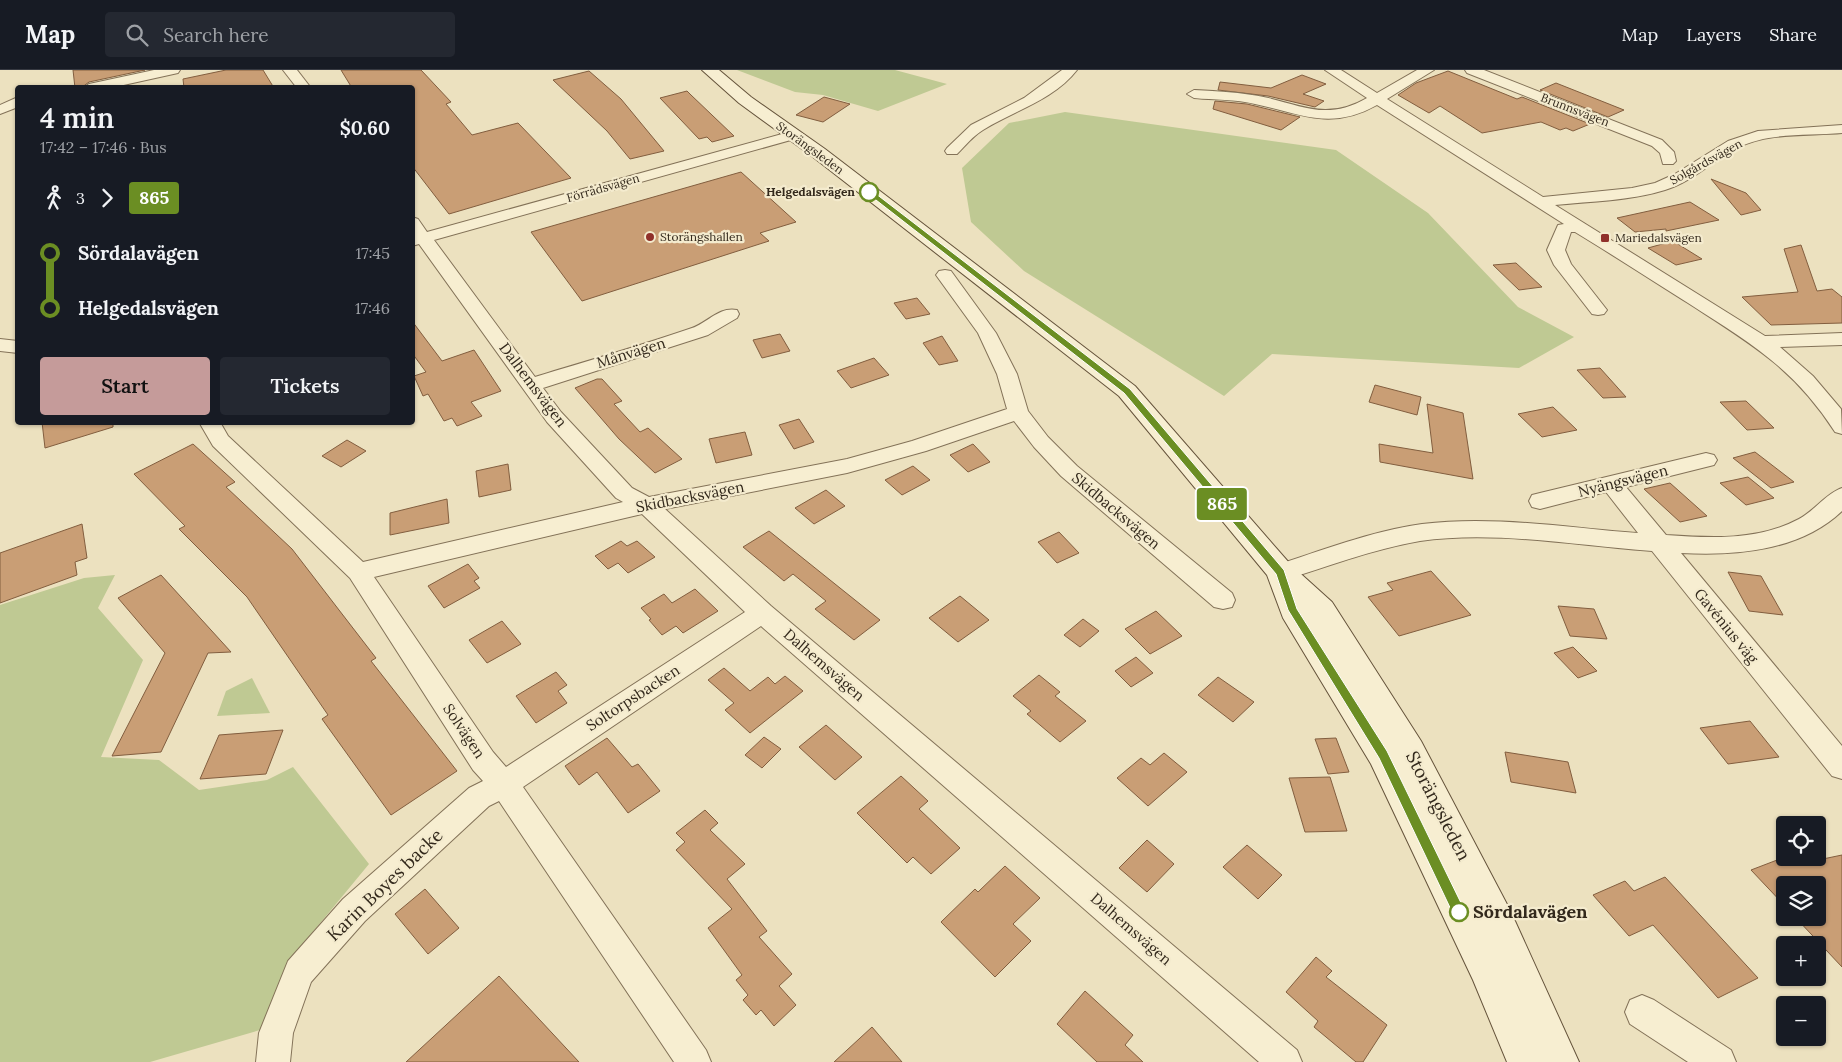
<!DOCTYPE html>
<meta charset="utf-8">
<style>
:root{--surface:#171b24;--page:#242831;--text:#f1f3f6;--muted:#9ea1a6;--line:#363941;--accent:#c59b9a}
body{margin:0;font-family:Lora,serif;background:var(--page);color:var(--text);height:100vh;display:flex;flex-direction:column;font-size:19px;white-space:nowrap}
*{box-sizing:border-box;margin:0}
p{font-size:16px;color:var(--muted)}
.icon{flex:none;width:28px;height:28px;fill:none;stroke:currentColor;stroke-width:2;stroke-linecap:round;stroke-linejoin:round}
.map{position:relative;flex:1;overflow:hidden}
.side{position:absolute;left:15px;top:15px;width:400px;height:340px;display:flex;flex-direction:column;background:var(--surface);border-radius:5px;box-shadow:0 1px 4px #0004}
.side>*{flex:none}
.badge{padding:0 10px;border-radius:4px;font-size:18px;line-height:32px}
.buttons{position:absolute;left:1776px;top:746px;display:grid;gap:10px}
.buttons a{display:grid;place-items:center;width:50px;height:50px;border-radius:5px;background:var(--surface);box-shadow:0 1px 4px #0004;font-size:25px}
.map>.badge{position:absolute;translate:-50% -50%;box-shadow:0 0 0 2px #fff}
.legs{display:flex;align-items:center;gap:8px;height:55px;padding:0 25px;font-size:16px}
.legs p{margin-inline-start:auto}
.head{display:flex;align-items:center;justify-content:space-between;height:85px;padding:0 25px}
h1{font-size:28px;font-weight:600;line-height:38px}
.primary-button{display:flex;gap:10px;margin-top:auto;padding:10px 25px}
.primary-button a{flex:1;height:58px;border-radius:5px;background:var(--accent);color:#111;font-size:20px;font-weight:600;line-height:58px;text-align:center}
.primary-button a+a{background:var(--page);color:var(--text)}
ul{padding:0 25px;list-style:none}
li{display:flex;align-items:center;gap:18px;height:55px;font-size:19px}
li i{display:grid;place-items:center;width:8px;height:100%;margin:0 6px;background:currentColor}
li i::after{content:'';width:12px;height:12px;margin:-6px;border:4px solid;border-radius:50%;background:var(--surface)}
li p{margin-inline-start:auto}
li:first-child i{background:linear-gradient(#0000 50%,currentColor 0)}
li:last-child i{background:linear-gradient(currentColor 50%,#0000 0)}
header{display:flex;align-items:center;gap:30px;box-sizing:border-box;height:70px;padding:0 25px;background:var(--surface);border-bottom:1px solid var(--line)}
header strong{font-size:24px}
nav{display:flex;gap:28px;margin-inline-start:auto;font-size:18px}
.search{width:350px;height:45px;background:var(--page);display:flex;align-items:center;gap:12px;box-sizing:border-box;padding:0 18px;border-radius:5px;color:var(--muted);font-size:19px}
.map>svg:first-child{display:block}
</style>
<header>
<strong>Map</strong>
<div class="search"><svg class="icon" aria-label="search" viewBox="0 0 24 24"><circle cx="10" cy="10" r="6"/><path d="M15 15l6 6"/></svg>Search here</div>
<nav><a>Map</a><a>Layers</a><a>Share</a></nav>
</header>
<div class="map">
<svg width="1842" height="992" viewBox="0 0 1842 992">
<rect width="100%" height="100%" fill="#ece1bf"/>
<g fill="#bfc993">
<path d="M737,0H895L947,14L878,41L823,25L795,22Z"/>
<path d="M1065,42L1336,80L1428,143L1518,237L1574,267L1519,298L1272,284L1224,326L1024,201L971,152L962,98L1009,53Z"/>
<path d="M115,505L98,538L143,590L101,687L159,690L199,720L267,710L293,697L369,794L312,863L260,960L150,992H0V535L84,508Z"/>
<path d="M252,608L270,643L217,646L226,621Z"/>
</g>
<g fill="#c99e75" stroke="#825e3f">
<path d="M73,0H145L89,12L81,18H75Z"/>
<path d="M226,0H263L274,18H184L183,9Z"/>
<path d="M341,0H421L451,32L446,34L472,65L518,53L571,108L449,144L412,96V18H352Z"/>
<path d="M589,1L621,29L664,81L630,89L607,61L553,10Z"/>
<path d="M1448,1L1517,29L1522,27L1590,54L1573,61L1566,58L1560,60L1541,52L1482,63L1440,36L1429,43L1398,25L1416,13Z"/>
<path d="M1302,5L1326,14L1303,24L1324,31L1315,37L1268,26L1218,20L1220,12L1271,18Z"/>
<path d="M1556,13L1624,40L1608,47L1540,20Z"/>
<path d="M687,21L691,25L734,66L712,72L707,67L699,69L660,28Z"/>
<path d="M824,27L850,34L823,52L796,45Z"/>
<path d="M1215,31L1247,34L1300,47L1281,60L1213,39Z"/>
<path d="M741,102L796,152L760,163L769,171L582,231L531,162Z"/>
<path d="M1711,109L1746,123L1761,140L1741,145Z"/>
<path d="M1690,132L1719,150L1666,161V159L1635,162L1617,148Z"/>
<path d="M1673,171L1702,189L1676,195L1648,178Z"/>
<path d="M1801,175L1817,221L1832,219L1842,227V253L1771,255L1742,227L1798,222L1784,179Z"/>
<path d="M1516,193L1542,217L1519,220L1493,195Z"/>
<path d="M917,228L930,244L906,249L894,233Z"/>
<path d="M412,251L442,291L474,280L501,321L471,332L482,346L457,356L452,348L444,351L428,324L423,326L414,306L426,302L412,283Z"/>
<path d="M780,264L790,281L762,288L753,270Z"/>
<path d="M942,266L958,291L939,295L923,273Z"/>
<path d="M874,288L889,305L851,318L837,301Z"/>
<path d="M1600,298L1626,327L1603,328L1577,300Z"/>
<path d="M597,309H602L622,331L614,334L640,362L648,358L682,389L655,403L619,369L575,318Z"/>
<path d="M1375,315L1421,327L1417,345L1369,332Z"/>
<path d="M1746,331L1774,358L1747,360L1720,332Z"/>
<path d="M1427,334L1463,343L1473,409L1380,392L1379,374L1433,383Z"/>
<path d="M1553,337L1577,360L1542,367L1518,344Z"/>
<path d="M799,349L814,372L794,379L779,355Z"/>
<path d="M42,352H113V357L45,378Z"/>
<path d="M745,362L752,385L716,393L709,369Z"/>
<path d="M347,370L366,381L341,397L322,386Z"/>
<path d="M193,374L235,412L226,417L292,479L376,588L371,591L457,701L391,745L322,649L328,645L247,527L179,459L185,456L134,404Z"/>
<path d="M973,374L990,392L968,402L950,385Z"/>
<path d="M1755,382L1794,412L1771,418L1733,388Z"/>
<path d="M508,394L511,420L479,427L476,401Z"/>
<path d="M913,396L930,410L902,425L885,410Z"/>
<path d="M1748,407L1774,428L1746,435L1720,413Z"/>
<path d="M1670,413L1707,446L1680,452L1644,419Z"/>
<path d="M826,420L845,436L814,454L795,438Z"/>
<path d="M447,429L449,453L390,465V443Z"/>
<path d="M82,454L87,488L75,492L77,505L0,533V483Z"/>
<path d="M769,461L845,522L880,550L854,570L815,539L826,531L793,504L784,511L743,477Z"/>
<path d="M1059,462L1079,483L1057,493L1038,472Z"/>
<path d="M621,471L627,476L637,471L655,487L628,503L618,493L608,499L595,486Z"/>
<path d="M468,494L479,508L474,511L480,518L444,538L428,516Z"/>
<path d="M1431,501L1471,545L1399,566L1368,527L1393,520L1387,513Z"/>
<path d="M1728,502L1761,506L1783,545L1749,541Z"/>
<path d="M161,505L231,582L208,583L161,682L112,686L165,583L118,528Z"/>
<path d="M695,519L718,541L683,563L676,556L662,565L649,550L651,549L641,538L664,524L672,533Z"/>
<path d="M960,526L989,550L958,572L929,548Z"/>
<path d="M1558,536L1594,539L1607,569L1570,566Z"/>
<path d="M1156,541L1182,566L1150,584L1125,559Z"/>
<path d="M1083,549L1099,561L1080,577L1064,565Z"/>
<path d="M502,551L521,574L487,593L469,570Z"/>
<path d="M1573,577L1597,601L1578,608L1554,583Z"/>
<path d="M1136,587L1153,603L1131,617L1115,601Z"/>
<path d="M724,598L750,621L768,607L775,614L785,606L803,621L750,663L725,640L734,633L708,610Z"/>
<path d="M556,602L567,615L558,621L567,633L536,653L516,626Z"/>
<path d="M1039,605L1060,622L1055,626L1086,651L1060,672L1027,644L1031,641L1013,626Z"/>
<path d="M1218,607L1254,632L1233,652L1198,625Z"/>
<path d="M1750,651L1779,687L1728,694L1700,658Z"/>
<path d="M826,655L862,687L835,710L799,677Z"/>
<path d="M283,660L266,704L200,709L219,665Z"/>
<path d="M764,667L781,679L762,698L745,685Z"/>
<path d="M607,668L632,697L638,694L660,721L628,743L597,702L579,715L565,696Z"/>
<path d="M1336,668L1349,702L1328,704L1315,669Z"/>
<path d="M1505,682L1568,692L1576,723L1511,712Z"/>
<path d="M1164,683L1187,702L1148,736L1117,708L1141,688L1150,695Z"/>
<path d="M901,706L928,731L919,739L960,778L931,804L913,787L907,793L857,743Z"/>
<path d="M1330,707L1347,761L1305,762L1289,708Z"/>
<path d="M705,740L718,753L710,760L745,794L727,809L767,861L759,867L792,904L779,916L796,935L774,956L761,940L756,945L743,930L748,925L736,910L742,905L708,858L732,839L676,780L685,772L676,763Z"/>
<path d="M1147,770L1174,794L1147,822L1119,798Z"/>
<path d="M1247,775L1282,805L1258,829L1223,797Z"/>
<path d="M1842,785V897L1796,848H1818V815H1785V836L1751,800L1785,787L1793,788L1799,794Z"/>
<path d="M1005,796L1040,828L1013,854L1031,871L995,907L941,852L975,819L978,822Z"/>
<path d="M1665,807L1758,908L1718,928L1653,855L1629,866L1593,825L1625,811L1634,821Z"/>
<path d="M425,819L459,858L428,884L395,844Z"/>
<path d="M1316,887L1332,901L1326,907L1387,955L1363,992H1356L1314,957L1318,951L1286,922Z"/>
<path d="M499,906L579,992H406Z"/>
<path d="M1085,921L1133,965L1125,975L1143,992H1097L1057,954Z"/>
<path d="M872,957L902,992H834Z"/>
</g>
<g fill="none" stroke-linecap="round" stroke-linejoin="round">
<defs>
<g id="minor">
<path d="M154,0H180L178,3L110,18H83L89,14Z"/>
<path d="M283,0H297L311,18H297Z"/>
<path d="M1062,0H1077C1054,30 1013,41 983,60C973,66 965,76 957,84H947L945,81L947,78L971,55L1024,28Z"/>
<path d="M1325,0H1341L1377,23L1417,0H1434L1387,29L1543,127L1632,118L1655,113L1675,104L1728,71L1758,61L1842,55V63C1808,66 1768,62 1737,78C1712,91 1692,112 1665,120C1629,131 1592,131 1555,135L1765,266L1842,263V275L1780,277L1813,306L1841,339L1842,364L1835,362C1794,298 1750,273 1688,233C1650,209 1613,185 1575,162H1571L1565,180L1571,194L1607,240L1604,244L1598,245L1592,244L1554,195L1547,180L1558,155L1564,154L1377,35C1331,61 1302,44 1255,34C1236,29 1214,30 1194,28L1187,24L1194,20C1213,21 1233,22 1252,25C1297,31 1322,54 1367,28Z"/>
<path d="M1465,0H1484L1662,70L1674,82L1676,91L1673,94H1663L1660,83L1652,76L1467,3Z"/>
<path d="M18,27V37L0,44V35Z"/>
<path d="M793,61L798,62L800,65L798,68L434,170L535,307C587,291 640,276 692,258C707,253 720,236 737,240L739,244L737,248L708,265L543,318L561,342L632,418L649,427L847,389L912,371L1007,339L997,304L978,263L936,205L939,201L945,200L951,201L996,263L1017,304L1028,341L1048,367L1077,396L1232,523L1235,530L1232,537L1223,539L1214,537L1061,406L1034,377L1014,351L926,381L847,403L665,439L771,536L1297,980L1302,992H1259L761,556L523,717L706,980L711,992H674L499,731L489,736L365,851L311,912L293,963L290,992H256L259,963L288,891L343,829L469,718L483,711L473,700L350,508L213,376L199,352H220L228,366L363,492L623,432L616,428L547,352L419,174L412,176V147L418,149L427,162ZM642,444L745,542L506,697L493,682L374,507Z"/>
<path d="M0,269L18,271V283L0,281Z"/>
<path d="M1706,383L1714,385L1717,390L1714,395L1626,417L1666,465C1710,468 1758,471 1799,449C1814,441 1828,422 1842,418V441C1800,481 1736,486 1681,483L1842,676V709L1832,706L1652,481C1578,476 1495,460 1420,471C1373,479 1327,497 1281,511L1273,508L1269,502L1273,496C1321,481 1371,461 1422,454C1494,445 1567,458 1638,463L1606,422L1540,439L1532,437L1529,431L1532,425L1540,423Z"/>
<path d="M1642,925L1654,930L1731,980L1736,992H1688L1630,954L1625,942L1630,930Z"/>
</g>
<path id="secondary" d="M702,0H719L751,27L825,79L1135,316L1291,495L1332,532L1421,671L1510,840L1579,992H1507L1473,910L1371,694L1283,548L1267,505L1119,326L813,87L739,33Z"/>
</defs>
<use href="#minor" stroke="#837258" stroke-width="2"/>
<use href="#secondary" stroke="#65533b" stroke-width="2"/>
<use href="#minor" fill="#f7eed1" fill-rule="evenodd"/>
<use href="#secondary" fill="#f7eed1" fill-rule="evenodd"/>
</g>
<path fill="#6b8e23" stroke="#fff" d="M867,120H871L1130,319L1284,500L1297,539L1387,681L1463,837L1465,842L1463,846L1459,848L1454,846L1379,688L1288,540L1276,504L1124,323L867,123Z"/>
<g fill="#fff" stroke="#6b8e23" stroke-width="2.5">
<circle cx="869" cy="122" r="9"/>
<circle cx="1459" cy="842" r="9"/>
</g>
<g fill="#90302a" stroke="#f4ebce" stroke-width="2">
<circle cx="650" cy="167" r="5"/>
<rect x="1600" y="163" width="10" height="10" rx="2.5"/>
</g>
<g text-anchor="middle" stroke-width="4.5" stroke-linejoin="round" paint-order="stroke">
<g font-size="12" fill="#33291c" stroke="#f4ebce">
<text transform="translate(1575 40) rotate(21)" y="4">Brunnsvägen</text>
<text transform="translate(810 78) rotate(36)" y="4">Storängsleden</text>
<text transform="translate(1706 92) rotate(-29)" y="4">Solgårdsvägen</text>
<text transform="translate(603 118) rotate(-16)" y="4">Förrådsvägen</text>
</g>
<g font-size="12" font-weight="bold" fill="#33291c" stroke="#f4ebce" text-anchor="end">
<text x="855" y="126">Helgedalsvägen</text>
</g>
<g font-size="12" fill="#33291c" stroke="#f4ebce" text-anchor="start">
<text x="660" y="171">Storängshallen</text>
<text x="1615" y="172">Mariedalsvägen</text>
</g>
<g font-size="15" fill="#33291c" stroke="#f4ebce">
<text transform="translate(631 283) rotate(-17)" y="5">Månvägen</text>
<text transform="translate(533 315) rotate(53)" y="5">Dalhemsvägen</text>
<text transform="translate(1623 411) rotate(-14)" y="5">Nyängsvägen</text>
<text transform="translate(690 427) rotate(-11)" y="5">Skidbacksvägen</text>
<text transform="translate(1116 441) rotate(40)" y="5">Skidbacksvägen</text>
<text transform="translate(1726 556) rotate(51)" y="5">Gavénius väg</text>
<text transform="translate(824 595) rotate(41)" y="5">Dalhemsvägen</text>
<text transform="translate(633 628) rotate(-33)" y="5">Soltorpsbacken</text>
<text transform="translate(464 661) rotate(56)" y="5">Solvägen</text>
<text transform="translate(1131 859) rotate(41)" y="5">Dalhemsvägen</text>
</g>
<g font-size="18" fill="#33291c" stroke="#f4ebce">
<text transform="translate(1438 736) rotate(63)" y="6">Storängsleden</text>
<text transform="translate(385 815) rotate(-44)" y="6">Karin Boyes backe</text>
</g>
<g font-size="18" font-weight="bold" fill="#33291c" stroke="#f4ebce" text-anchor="start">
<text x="1473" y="848">Sördalavägen</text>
</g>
</g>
</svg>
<div class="buttons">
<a><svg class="icon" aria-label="locate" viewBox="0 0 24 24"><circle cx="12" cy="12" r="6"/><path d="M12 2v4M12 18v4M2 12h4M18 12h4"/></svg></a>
<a><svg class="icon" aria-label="layers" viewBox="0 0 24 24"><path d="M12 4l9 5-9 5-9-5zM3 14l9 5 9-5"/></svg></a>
<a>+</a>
<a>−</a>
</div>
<b class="badge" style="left:1222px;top:434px;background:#6b8e23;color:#fff">865</b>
<section class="side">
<div class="head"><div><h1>4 min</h1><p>17:42 – 17:46 · Bus</p></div><b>$0.60</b></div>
<div class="legs"><svg class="icon" aria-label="walk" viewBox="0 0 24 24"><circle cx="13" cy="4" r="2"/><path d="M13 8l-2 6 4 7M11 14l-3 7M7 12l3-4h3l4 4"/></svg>3<svg class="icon" aria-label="forward" viewBox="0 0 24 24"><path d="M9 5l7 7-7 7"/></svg><b class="badge" style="background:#6b8e23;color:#fff">865</b></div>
<ul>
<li><i style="color:#6b8e23"></i><b>Sördalavägen</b><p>17:45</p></li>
<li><i style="color:#6b8e23"></i><b>Helgedalsvägen</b><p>17:46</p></li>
</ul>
<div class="primary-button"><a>Start</a><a>Tickets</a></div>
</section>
</div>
